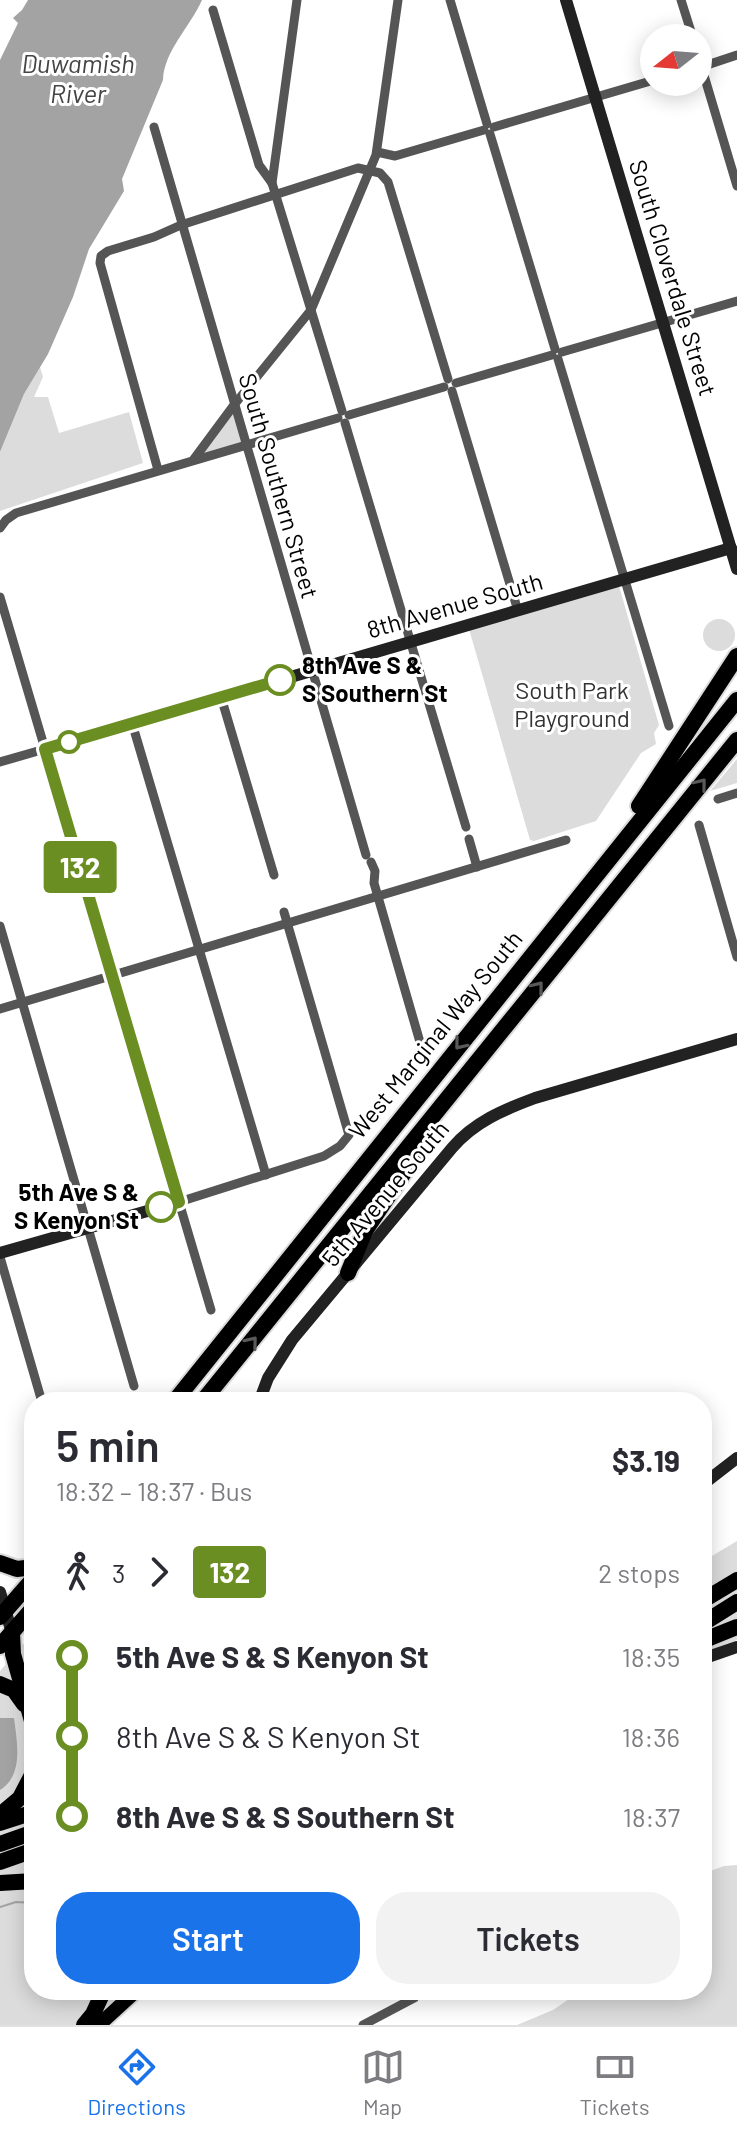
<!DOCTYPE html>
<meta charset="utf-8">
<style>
:root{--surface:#fff;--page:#f2f2f3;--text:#2b2b33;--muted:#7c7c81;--line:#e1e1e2;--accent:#1a73e8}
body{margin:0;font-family:Barlow,sans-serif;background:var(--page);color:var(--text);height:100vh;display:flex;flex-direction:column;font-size:30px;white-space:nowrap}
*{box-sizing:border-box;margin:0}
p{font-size:26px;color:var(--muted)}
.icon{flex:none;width:44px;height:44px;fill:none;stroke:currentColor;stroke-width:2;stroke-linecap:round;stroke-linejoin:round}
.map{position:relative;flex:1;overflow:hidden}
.panel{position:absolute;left:24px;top:1392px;width:688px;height:608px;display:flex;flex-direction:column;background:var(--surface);border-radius:32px;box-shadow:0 4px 20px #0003}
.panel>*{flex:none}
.badge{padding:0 16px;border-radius:6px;font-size:28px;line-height:52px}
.needle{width:52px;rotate:253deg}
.buttons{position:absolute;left:640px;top:24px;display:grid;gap:16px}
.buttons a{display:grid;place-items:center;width:72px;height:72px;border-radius:50%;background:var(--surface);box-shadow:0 4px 20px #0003;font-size:40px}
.map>.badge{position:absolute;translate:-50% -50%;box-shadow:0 0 0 4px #fff}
.legs{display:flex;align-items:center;gap:12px;height:88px;padding:0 32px;font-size:26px}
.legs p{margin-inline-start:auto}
.summary{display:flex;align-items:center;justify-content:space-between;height:136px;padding:0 32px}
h1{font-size:44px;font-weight:600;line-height:60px}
.action{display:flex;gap:16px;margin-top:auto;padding:16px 32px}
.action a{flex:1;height:92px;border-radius:32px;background:var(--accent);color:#fff;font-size:32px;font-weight:600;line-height:92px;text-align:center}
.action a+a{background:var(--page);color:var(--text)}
ul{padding:0 32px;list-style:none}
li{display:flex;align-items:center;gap:28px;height:80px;font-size:30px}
li i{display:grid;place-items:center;width:12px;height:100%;margin:0 10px;background:currentColor}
li i::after{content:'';width:20px;height:20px;margin:-10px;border:6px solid;border-radius:50%;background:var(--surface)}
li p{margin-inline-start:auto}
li:first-child i{background:linear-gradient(#0000 50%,currentColor 0)}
li:last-child i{background:linear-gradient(currentColor 50%,#0000 0)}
.menu{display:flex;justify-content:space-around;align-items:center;height:112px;border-top:2px solid var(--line);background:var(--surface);font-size:22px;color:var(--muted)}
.menu a{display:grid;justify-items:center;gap:4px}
.menu .current{color:var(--accent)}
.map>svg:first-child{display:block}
</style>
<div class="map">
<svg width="737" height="2025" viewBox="0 0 737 2025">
<rect width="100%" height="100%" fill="#fff"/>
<g fill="#dcdcdc">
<path d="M40,367L43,377L34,397H48L59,433L129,412L143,463L0,511V452L24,394Z"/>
<path d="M234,405L246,445L199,457Z"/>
<path d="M619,586L659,725L654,733L656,744L641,753L596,821L534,841L530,840L469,629Z"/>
<circle cx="719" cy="635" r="16"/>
<path d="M737,759V783L710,791Z"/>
<path d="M737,1541V1640L702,1653V1562Z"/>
<path d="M34,1632V1990H127L112,2005L81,2025H0V1671Z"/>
<path d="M737,1865V2025H517L553,2010L582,1990H702V1874L724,1866Z"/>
</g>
<g fill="#a3a3a3">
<path d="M28,0H202C190,27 164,51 163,80L122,179L124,191L89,249L73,297L48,354L24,394L0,452V60L18,23L13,18L22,10Z"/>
<path d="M0,1718H14C17,1742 24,1775 0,1790Z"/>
</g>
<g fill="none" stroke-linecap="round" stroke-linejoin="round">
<path stroke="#a3a3a3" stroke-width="2" d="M0,1907L16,1902L34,1903"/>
<defs>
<path id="primary" d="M99,2025L137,1990"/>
<g id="highway">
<path d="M639,806L737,656"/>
<path d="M348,1273L365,1231L421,1147"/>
<path d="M174,1402L737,700"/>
<path d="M202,1402L737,740"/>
<path d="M0,1563L17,1569L34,1567"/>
<path d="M702,1601L737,1580"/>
<path d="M0,1617L34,1578"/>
<path d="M702,1624L737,1602"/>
<path d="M12,1633L13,1654L34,1728"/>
<path d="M702,1641L737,1627"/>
<path d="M0,1646L34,1607"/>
<path d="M0,1684L14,1690L24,1704"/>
<path d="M0,1815L20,1798L34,1771"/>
<path d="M0,1823L34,1812"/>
<path d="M0,1844L34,1832"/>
<path d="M0,1862L34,1850"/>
<path d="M0,1883L34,1881"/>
<path d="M84,2025L93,2014L104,1990"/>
</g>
</defs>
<use href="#primary" stroke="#dbdbdb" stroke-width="18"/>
<use href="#highway" stroke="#dbdbdb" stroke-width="20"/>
<g stroke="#555" stroke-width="9">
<path d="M297,0L272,183L342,411"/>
<path d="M450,0L487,124"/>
<path d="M681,0L693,38"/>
<path d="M213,10L259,165L272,183"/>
<path d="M698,55L700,61"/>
<path d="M707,65L737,55"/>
<path d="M703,72L737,186"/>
<path d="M154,127L366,855"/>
<path d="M494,127L654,80"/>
<path d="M490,134L555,349"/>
<path d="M377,152L395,156L484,130"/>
<path d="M562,352L737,301"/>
<path d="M558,359L669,726"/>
<path d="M456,383L552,355"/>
<path d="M452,391L518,611"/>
<path d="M349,415L444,387"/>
<path d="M345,423L466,827"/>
<path d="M194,459L234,405L311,310L376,155L398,0"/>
<path d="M158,470L100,263L101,256L108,251L154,237L181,225L358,168L380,173L388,182L448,379"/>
<path d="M0,528L6,520L16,513L338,418"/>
<path d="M0,597L45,749L0,762"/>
<path d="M221,697L274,875"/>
<path d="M132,723L266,1175"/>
<path d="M718,799L737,793"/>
<path d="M699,825L737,957"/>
<path d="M469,839L477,867"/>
<path d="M371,862L375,871L374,883L422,1049"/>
<path d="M0,926L134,1386"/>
<path d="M0,1009L566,840"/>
<path d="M0,1257L42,1402"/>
<path d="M211,1310L179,1202L324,1156L340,1146L349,1135L284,912"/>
<path d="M363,2025L414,1998L411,1990"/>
</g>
<g stroke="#222" stroke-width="12">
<path d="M566,0L737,569"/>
<path d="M0,1253L179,1202L45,749L731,548"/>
<path d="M259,1402L268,1378L292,1340L452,1148C474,1122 503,1110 535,1098L737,1039"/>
<path d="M702,1485L737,1458"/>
<path d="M0,1592L12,1633"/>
<path d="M702,1659L737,1647"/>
</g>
<use href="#primary" stroke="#000" stroke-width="14"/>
<use href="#highway" stroke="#000" stroke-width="16"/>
</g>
<defs><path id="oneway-chevron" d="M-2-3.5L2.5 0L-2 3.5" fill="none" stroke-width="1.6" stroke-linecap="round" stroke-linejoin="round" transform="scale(2)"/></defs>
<g stroke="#595959">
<use href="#oneway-chevron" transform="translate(701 784) rotate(-51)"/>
<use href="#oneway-chevron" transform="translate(538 987) rotate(-51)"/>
<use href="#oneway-chevron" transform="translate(460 1044) rotate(129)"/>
<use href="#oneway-chevron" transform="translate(252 1342) rotate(-51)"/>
</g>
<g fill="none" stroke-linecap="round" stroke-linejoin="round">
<defs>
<path id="line-1" d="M161,1207L179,1202L45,749L280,680"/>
</defs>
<use href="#line-1" stroke="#fff" stroke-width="18"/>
<use href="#line-1" stroke="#6b8e23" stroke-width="12"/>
</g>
<g fill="#fff" stroke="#6b8e23" stroke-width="4">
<circle cx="280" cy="680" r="14"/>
<circle cx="69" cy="742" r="10"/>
<circle cx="161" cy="1207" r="14"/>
</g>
<g text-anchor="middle" stroke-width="6" stroke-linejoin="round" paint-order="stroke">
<g font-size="24" fill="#000" stroke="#fff">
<text transform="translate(672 278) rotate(73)" y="8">South Cloverdale Street</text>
<text transform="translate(278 486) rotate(74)" y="8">South Southern Street</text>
<text transform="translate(455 606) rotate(-16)" y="8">8th Avenue South</text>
<text transform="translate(436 1035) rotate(-51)" y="8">West Marginal Way South</text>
<text transform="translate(386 1194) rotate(-50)" y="8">5th Avenue South</text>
</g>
<g font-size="24" font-weight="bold" fill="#000" stroke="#fff" text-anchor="start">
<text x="302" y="674">8th Ave S &amp;<tspan x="302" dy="28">S Southern St</tspan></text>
<text x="139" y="1201" text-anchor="end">5th Ave S &amp;<tspan x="139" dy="28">S Kenyon St</tspan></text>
</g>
<g font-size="24" fill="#333" stroke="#fff">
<text x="572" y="699">South Park<tspan x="572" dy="28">Playground</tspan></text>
</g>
<g font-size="26" font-style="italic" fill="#444" stroke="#fff">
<text x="78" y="73">Duwamish<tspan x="78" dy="30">River</tspan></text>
</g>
</g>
</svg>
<div class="buttons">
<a><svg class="needle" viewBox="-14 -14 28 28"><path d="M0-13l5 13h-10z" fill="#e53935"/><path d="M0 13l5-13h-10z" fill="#7c7c81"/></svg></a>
</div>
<b class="badge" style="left:80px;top:867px;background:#6b8e23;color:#fff">132</b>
<section class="panel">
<div class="summary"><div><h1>5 min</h1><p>18:32 – 18:37 · Bus</p></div><b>$3.19</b></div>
<div class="legs"><svg class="icon" aria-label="walk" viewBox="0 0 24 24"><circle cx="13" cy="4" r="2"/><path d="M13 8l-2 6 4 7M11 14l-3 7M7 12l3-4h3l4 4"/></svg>3<svg class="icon" aria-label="forward" viewBox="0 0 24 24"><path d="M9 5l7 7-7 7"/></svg><b class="badge" style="background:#6b8e23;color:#fff">132</b><p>2 stops</p></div>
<ul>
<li><i style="color:#6b8e23"></i><b>5th Ave S &amp; S Kenyon St</b><p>18:35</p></li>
<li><i style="color:#6b8e23"></i><span>8th Ave S &amp; S Kenyon St</span><p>18:36</p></li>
<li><i style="color:#6b8e23"></i><b>8th Ave S &amp; S Southern St</b><p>18:37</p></li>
</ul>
<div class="action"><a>Start</a><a>Tickets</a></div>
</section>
</div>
<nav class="menu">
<a class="current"><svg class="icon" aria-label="directions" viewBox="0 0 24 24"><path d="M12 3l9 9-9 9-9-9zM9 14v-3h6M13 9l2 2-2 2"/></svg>Directions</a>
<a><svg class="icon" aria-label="map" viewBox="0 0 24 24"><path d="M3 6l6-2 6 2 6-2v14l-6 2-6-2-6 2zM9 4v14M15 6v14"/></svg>Map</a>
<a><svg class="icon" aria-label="tickets" viewBox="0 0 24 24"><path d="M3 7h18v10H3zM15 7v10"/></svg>Tickets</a>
</nav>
